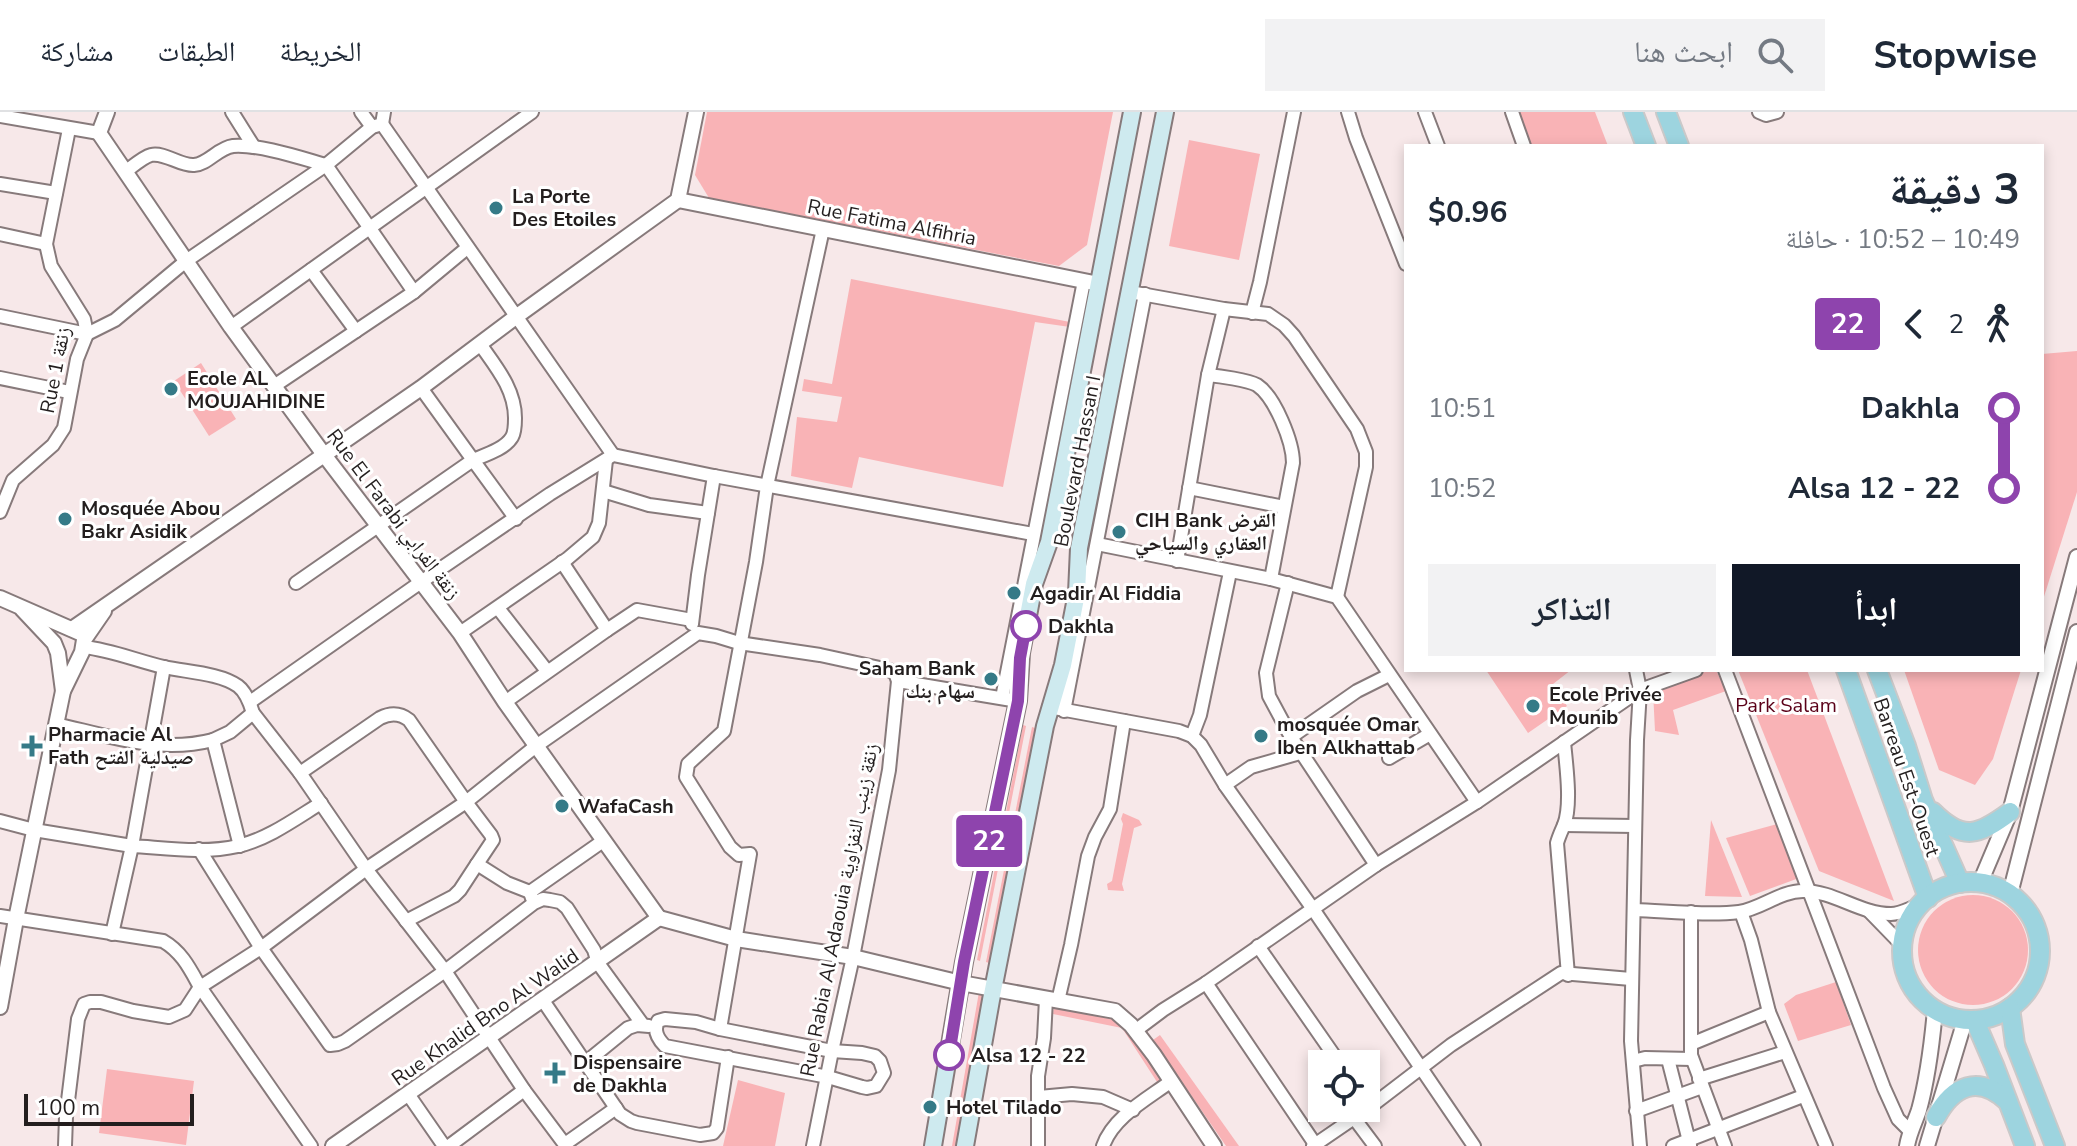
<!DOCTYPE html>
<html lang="ar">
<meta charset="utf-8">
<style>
:root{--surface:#fff;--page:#f2f2f3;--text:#1f2937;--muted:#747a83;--line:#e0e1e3;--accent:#111827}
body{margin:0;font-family:"Nunito Sans","Noto Naskh Arabic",sans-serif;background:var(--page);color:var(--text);direction:rtl;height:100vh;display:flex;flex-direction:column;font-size:30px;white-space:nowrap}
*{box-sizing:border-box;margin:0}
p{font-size:26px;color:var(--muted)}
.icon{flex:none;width:44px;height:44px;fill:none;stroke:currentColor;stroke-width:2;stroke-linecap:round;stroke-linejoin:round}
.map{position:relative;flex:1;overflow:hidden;direction:ltr}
.sheet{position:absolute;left:1404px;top:32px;width:640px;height:528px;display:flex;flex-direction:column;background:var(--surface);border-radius:0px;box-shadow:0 4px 12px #0003;direction:rtl}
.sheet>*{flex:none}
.badge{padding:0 16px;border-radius:6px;font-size:28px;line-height:52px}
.fabs{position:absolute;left:1308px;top:938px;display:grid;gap:16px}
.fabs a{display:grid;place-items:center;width:72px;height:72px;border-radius:0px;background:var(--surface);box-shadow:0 4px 12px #0003;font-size:40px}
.scale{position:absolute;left:24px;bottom:20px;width:170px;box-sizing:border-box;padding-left:8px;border:4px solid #231e1e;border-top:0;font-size:22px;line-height:28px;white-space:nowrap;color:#231e1e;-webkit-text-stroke:6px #fff;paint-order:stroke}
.map>.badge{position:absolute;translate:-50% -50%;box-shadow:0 0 0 4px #fff}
.legs{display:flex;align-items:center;gap:12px;height:88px;padding:0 24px;font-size:26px}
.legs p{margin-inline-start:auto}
.overview{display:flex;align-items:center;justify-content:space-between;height:136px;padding:0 24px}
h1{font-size:44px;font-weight:700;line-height:60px}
.cta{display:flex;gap:16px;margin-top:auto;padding:16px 24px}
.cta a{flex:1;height:92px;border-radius:0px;background:var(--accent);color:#fff;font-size:32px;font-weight:700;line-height:92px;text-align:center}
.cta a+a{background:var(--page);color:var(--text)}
ul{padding:0 24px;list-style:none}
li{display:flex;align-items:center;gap:28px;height:80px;font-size:30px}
li i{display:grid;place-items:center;width:12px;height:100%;margin:0 10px;background:currentColor}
li i::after{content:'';width:20px;height:20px;margin:-10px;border:6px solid;border-radius:50%;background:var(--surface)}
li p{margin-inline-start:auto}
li:first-child i{background:linear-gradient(#0000 50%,currentColor 0)}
li:last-child i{background:linear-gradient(currentColor 50%,#0000 0)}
header{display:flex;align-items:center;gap:48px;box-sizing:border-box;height:112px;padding:0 40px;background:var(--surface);border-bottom:2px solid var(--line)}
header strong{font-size:38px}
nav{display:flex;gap:44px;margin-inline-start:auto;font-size:28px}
.search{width:560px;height:72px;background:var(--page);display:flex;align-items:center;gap:20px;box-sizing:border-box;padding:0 28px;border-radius:0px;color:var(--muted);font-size:30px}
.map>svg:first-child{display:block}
</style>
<header>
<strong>Stopwise</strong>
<div class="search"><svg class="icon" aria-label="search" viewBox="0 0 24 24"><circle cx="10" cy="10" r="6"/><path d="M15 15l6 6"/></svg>ابحث هنا</div>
<nav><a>الخريطة</a><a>الطبقات</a><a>مشاركة</a></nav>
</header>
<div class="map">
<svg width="2077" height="1034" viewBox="0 0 2077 1034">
<rect width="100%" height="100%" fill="#f7e8e9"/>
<g fill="#f9b3b6">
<path d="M707,0H1113L1087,133L1059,154L709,86L695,63Z"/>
<path d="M1512,0H1595L1608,34H1526Z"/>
<path d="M1189,28L1260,42L1239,148L1169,134Z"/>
<path d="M851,167L1070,210V215L1035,210L1003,375L859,345L852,376L791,364L797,305L837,310L842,285L802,279L804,267L832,272Z"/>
<path d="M2077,239V380L2042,491V242Z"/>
<path d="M201,251L236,307L209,324L174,269Z"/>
<path d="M1486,558H1571L1553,572L1567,594L1528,621Z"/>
<path d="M1710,558H1716L1726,579L1673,598L1679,623L1655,619L1653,579Z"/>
<path d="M1738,558H1807L1894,789L1819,759Z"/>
<path d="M1904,558H2021L1993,647L1975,673L1939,658Z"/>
<path d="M1023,613L1026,614L980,849L977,848Z"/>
<path d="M1032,615L1035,616L989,851L986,850Z"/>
<path d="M1123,701L1139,708L1142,713L1134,716L1122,772L1124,779L1108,778L1107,772L1112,769L1123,712L1121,707Z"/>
<path d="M1711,708L1742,785L1705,784Z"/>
<path d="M1781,711L1799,766L1750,784L1726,726Z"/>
<circle cx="1973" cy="838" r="55"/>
<path d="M1836,870L1851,913L1798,929L1784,892L1796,883Z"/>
<path d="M979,880L991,881L963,1034H952Z"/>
<path d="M1054,894L1128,907L1169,969L1159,973L1122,916L1053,902Z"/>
<path d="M1160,923L1239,1034H1226L1153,928Z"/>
<path d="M107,957L194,969L186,1033L99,1021Z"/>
<path d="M738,968L785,981L775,1034H723Z"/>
</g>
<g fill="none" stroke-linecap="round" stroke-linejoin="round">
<defs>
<g id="minor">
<path d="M232,0L254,35"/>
<path d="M361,0L372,15"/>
<path d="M1348,0L1356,26L1406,152"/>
<path d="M1425,0L1438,34"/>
<path d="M1512,0L1524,34"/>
<path d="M1759,0L1766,3L1777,0"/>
<path d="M0,4L99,21"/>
<path d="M382,12L613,343"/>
<path d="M125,60C132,55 143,45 151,43C165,40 180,54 194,53C208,52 218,36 233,34C259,32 301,46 326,53L414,180"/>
<path d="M0,72L56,81"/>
<path d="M0,122L46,132"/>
<path d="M311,158L356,219"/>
<path d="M1130,180L1224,197L1268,202L1284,213L1294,224L1357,317L1366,340V355L1337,485"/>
<path d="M1252,201L1260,170L1294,0"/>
<path d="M0,204L87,222L115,208L186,149L326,53L372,15L382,12L384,0"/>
<path d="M231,215L532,0"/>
<path d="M1208,263C1219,264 1248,268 1257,273C1275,285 1293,330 1293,351L1271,467"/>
<path d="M0,266L69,280"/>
<path d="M274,274L414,180L467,136"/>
<path d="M421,276L473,348C485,343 505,337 512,325C515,320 515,312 515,306C515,277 496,255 480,232"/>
<path d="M1189,376L1284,395"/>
<path d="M603,379L649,393L708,401"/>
<path d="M0,400L13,368L53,333L64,316L77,247L87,222L84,207L51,154L46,132L69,17"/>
<path d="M1097,432L1271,467L1337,485L1477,690"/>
<path d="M1177,449L1208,263L1224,197"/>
<path d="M562,450L607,518L637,498L692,508"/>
<path d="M296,471L473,348L516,407"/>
<path d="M1288,471L1266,561L1269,584L1291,625L1376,753"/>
<path d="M498,496L547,559"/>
<path d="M692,512L698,463L714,364"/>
<path d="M460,521L567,447L593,425L599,411L606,348"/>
<path d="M84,535C112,538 137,549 164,555C186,560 220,561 238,574C246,580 250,591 253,601L300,661L366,757L445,859L524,978L566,1034"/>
<path d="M164,555L132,734C166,736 204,742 238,734C268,727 295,707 321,691"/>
<path d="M1636,558L1640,578L1637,628L1631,929L1640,1034"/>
<path d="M1725,558L1884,976L1898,1007L1910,1019"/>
<path d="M1002,586L1084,169"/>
<path d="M250,590L421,470L550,382L613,343L714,364L1033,422"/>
<path d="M505,590L607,518"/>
<path d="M1049,595L1179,619L1192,624L1201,633L1225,673L1313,797L1474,1034"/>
<path d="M1064,599L1145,182"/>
<path d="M56,612C109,624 159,642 213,628"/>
<path d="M1192,624L1200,603L1230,460"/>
<path d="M1291,625L1357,579L1389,563"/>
<path d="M1564,630C1566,652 1572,693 1564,713C1561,720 1559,724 1557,731L1568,863"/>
<path d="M1389,646L1430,622"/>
<path d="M300,661L380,606C390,601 400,601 409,608L466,690L491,723L493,728L477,752"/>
<path d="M1225,673L1251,655L1300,641"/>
<path d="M0,709L34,718L132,734L112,822"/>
<path d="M1564,713L1635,714"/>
<path d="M240,734L213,628L230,620L253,601"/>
<path d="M199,737L261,836L330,933L338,932L345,929L445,859L534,791L543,787L550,788L560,790L567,796L594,838L598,851L643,913"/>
<path d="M532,786L530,780L603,729"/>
<path d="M1635,798C1666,799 1708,804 1739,800C1761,797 1780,779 1803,779C1834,779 1860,802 1891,802C1901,802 1910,796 1920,793"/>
<path d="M1869,799L1903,834"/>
<path d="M1691,800V943L1725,1034"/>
<path d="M1741,800L1751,828L1769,900L1826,1034"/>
<path d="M0,804L163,829C182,840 190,857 200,875L311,1034"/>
<path d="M406,809L454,784L460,778L477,752L507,771L530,780"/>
<path d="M1258,834L1340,952"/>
<path d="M1206,871L1315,1032"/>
<path d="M542,887L620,1002L631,1009L637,1011L700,1023L713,1021L717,1016L728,945"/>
<path d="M1058,889L1071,833L1088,744L1095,725L1110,697L1124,609"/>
<path d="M665,907L696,910L720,917L832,939L862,941L875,944L880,949L884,961L876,974L867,976L862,975L828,965L665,934C658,927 653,919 658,909Z"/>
<path d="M720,917L750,742L739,743L730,735L686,665L688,652L724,619L756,450L767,374L823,117"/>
<path d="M1135,919L1163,898L1206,871L1376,753L1477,690L1640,578L1696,558"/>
<path d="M1691,932L1769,900"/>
<path d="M1668,947L1690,1033"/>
<path d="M1633,949L1645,946L1692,947"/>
<path d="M585,951L628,916L637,913L649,914"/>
<path d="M1699,967L1785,940"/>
<path d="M408,982L444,1034"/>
<path d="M1039,985L1072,982L1103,985L1133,998"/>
<path d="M1636,999L1702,975"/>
<path d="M1354,1006L1375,1034"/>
<path d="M565,1032L616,996"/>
<path d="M65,1034L66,1005L78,907L84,892L90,890H101L133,899L169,905L185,898L200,875L261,836L366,757L466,690L536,634L698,521L716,524L739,531L820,543L889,558L895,561L898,569L1018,589"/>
<path d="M449,1034L524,978"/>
<path d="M813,1034L832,939L853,845L889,658L898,569"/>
<path d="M1038,1034V964L1044,926L1046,887"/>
<path d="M1103,1034C1113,1005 1147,987 1170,970"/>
<path d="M1313,1034L1370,995L1451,933L1561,861L1631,867"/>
<path d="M1673,1034L1803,984"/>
</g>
<g id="tertiary">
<path d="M107,0L99,21L231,215L325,344L460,521L505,590L659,806"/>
<path d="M678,88L1099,172"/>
<path d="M0,486L80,521"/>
<path d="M22,497L54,531L58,541L63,579"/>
<path d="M72,517L421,276L517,204L678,88L696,0"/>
<path d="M1980,771L2010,700L2077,445"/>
<path d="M2010,782L2077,520"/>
<path d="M659,806L736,827L853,845L961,871L1115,899L1131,913L1154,943L1214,1034"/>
<path d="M0,895L16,807L63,579L82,540L84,528L104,499"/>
<path d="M333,1034L659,806"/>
<path d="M1907,1034C1909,1021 1915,1010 1919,998C1928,965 1932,931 1935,898"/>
<path d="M1927,1034L1965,908"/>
</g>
<g id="secondary">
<path d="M933,1034L964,850L1018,589L1021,541L1034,472L1049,430L1132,0"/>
<path d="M965,1034L991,888L1045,614L1063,553L1077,481L1079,436L1165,0"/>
</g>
<g id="primary">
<path d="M1633,0L1646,34"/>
<path d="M1666,0L1679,34"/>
<path d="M1846,558L1928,786"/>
<path d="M1877,558L1906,634L1923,688L1960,771"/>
<path d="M1933,700C1963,730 1979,723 2010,700"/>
<circle cx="1971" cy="839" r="69"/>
<path d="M2010,896L2015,932L2055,1034"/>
<path d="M1975,909L1994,953L2025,1034"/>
<path d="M1936,1005C1953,974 1978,962 2007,989"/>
</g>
</defs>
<use href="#minor" stroke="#877a7b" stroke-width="16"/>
<use href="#tertiary" stroke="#877a7b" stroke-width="18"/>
<use href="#secondary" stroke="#877a7b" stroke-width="20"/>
<use href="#primary" stroke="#cac9c9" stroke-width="22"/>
<use href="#minor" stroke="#fff" stroke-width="12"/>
<use href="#tertiary" stroke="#fff" stroke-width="14"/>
<use href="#secondary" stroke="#ceeaef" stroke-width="16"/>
<use href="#primary" stroke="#9dd4df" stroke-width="18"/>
</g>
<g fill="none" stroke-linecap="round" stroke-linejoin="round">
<defs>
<path id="line-1" d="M949,943L964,850L1018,589L1020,546L1026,514"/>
</defs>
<use href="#line-1" stroke="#fff" stroke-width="18"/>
<use href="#line-1" stroke="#8e44ad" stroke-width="12"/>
</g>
<g fill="#357a87" stroke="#fff" stroke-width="3">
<circle cx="496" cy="96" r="8"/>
<circle cx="171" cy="277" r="8"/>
<circle cx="65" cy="407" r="8"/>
<circle cx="1119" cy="420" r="8"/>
<circle cx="1014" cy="481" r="8"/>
<circle cx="991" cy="567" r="8"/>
<circle cx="1533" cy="594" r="8"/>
<circle cx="1261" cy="624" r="8"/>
<path d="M28 622h8v8h8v8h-8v8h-8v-8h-8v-8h8z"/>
<circle cx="562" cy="694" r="8"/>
<path d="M551 949h8v8h8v8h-8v8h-8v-8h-8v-8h8z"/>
<circle cx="930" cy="995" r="8"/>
</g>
<g fill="#fff" stroke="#8e44ad" stroke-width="4">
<circle cx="1026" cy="514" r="14"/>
<circle cx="949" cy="943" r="14"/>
</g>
<g text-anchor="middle" stroke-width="6" stroke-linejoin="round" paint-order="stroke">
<g font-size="20" font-weight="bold" fill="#231e1e" stroke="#fff" text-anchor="start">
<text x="512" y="91">La Porte<tspan x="512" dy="23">Des Etoiles</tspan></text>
<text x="187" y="273">Ecole AL<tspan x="187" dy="23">MOUJAHIDINE</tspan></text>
<text x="81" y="403">Mosquée Abou<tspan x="81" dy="23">Bakr Asidik</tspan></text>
<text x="1135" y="415">CIH Bank القرض<tspan x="1135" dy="23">العقاري والسياحي</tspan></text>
<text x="1030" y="488">Agadir Al Fiddia</text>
<text x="975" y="563" text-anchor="end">Saham Bank<tspan x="975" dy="23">سهام بنك</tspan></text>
<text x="1549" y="589">Ecole Privée<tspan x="1549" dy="23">Mounib</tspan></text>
<text x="1277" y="619">mosquée Omar<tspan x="1277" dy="23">Iben Alkhattab</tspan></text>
<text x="48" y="629">Pharmacie Al<tspan x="48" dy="23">Fath صيدلية الفتح</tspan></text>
<text x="578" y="701">WafaCash</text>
<text x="573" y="957">Dispensaire<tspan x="573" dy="23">de Dakhla</tspan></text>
<text x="946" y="1002">Hotel Tilado</text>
</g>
<g font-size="20" fill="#231e1e" stroke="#fff">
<text transform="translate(892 110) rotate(11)" y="7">Rue Fatima Alfihria</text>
<text transform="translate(55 258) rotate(-79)" y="7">Rue 1 زنقة</text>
<text transform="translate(1077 349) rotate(-79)" y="7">Boulevard Hassan I</text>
<text transform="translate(394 402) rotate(53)" y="7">Rue El Farabi زنقة الفرابي</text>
<text transform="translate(1907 665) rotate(71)" y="7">Barreau Est-Ouest</text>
<text transform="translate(839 798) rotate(-79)" y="7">Rue Rabia Al Adaouia زنقة زينب النفزاوية</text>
<text transform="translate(485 905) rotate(-35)" y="7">Rue Khalid Bno Al Walid</text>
</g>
<g font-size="20" font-weight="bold" fill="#231e1e" stroke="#fff" text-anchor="start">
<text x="1048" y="521">Dakhla</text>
<text x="971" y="950">Alsa 12 - 22</text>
</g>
<g font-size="20" fill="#5a0018" stroke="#fff">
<text x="1786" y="600">Park Salam</text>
</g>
</g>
</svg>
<div class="fabs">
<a><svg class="icon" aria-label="locate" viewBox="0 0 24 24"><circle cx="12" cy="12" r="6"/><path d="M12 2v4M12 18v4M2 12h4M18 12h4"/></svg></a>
</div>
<div class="scale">100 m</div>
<b class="badge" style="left:989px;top:729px;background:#8e44ad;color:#fff">22</b>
<section class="sheet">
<div class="overview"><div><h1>3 دقيقة</h1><p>10:49 – 10:52 · حافلة</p></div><b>$0.96</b></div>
<div class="legs"><svg class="icon" aria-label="walk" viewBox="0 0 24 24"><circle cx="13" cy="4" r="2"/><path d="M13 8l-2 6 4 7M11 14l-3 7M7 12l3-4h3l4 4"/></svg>2<svg class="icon" aria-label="back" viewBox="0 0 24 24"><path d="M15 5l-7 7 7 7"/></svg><b class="badge" style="background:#8e44ad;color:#fff">22</b></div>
<ul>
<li><i style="color:#8e44ad"></i><b>Dakhla</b><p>10:51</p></li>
<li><i style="color:#8e44ad"></i><b>Alsa 12 - 22</b><p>10:52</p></li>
</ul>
<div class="cta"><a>ابدأ</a><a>التذاكر</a></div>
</section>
</div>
